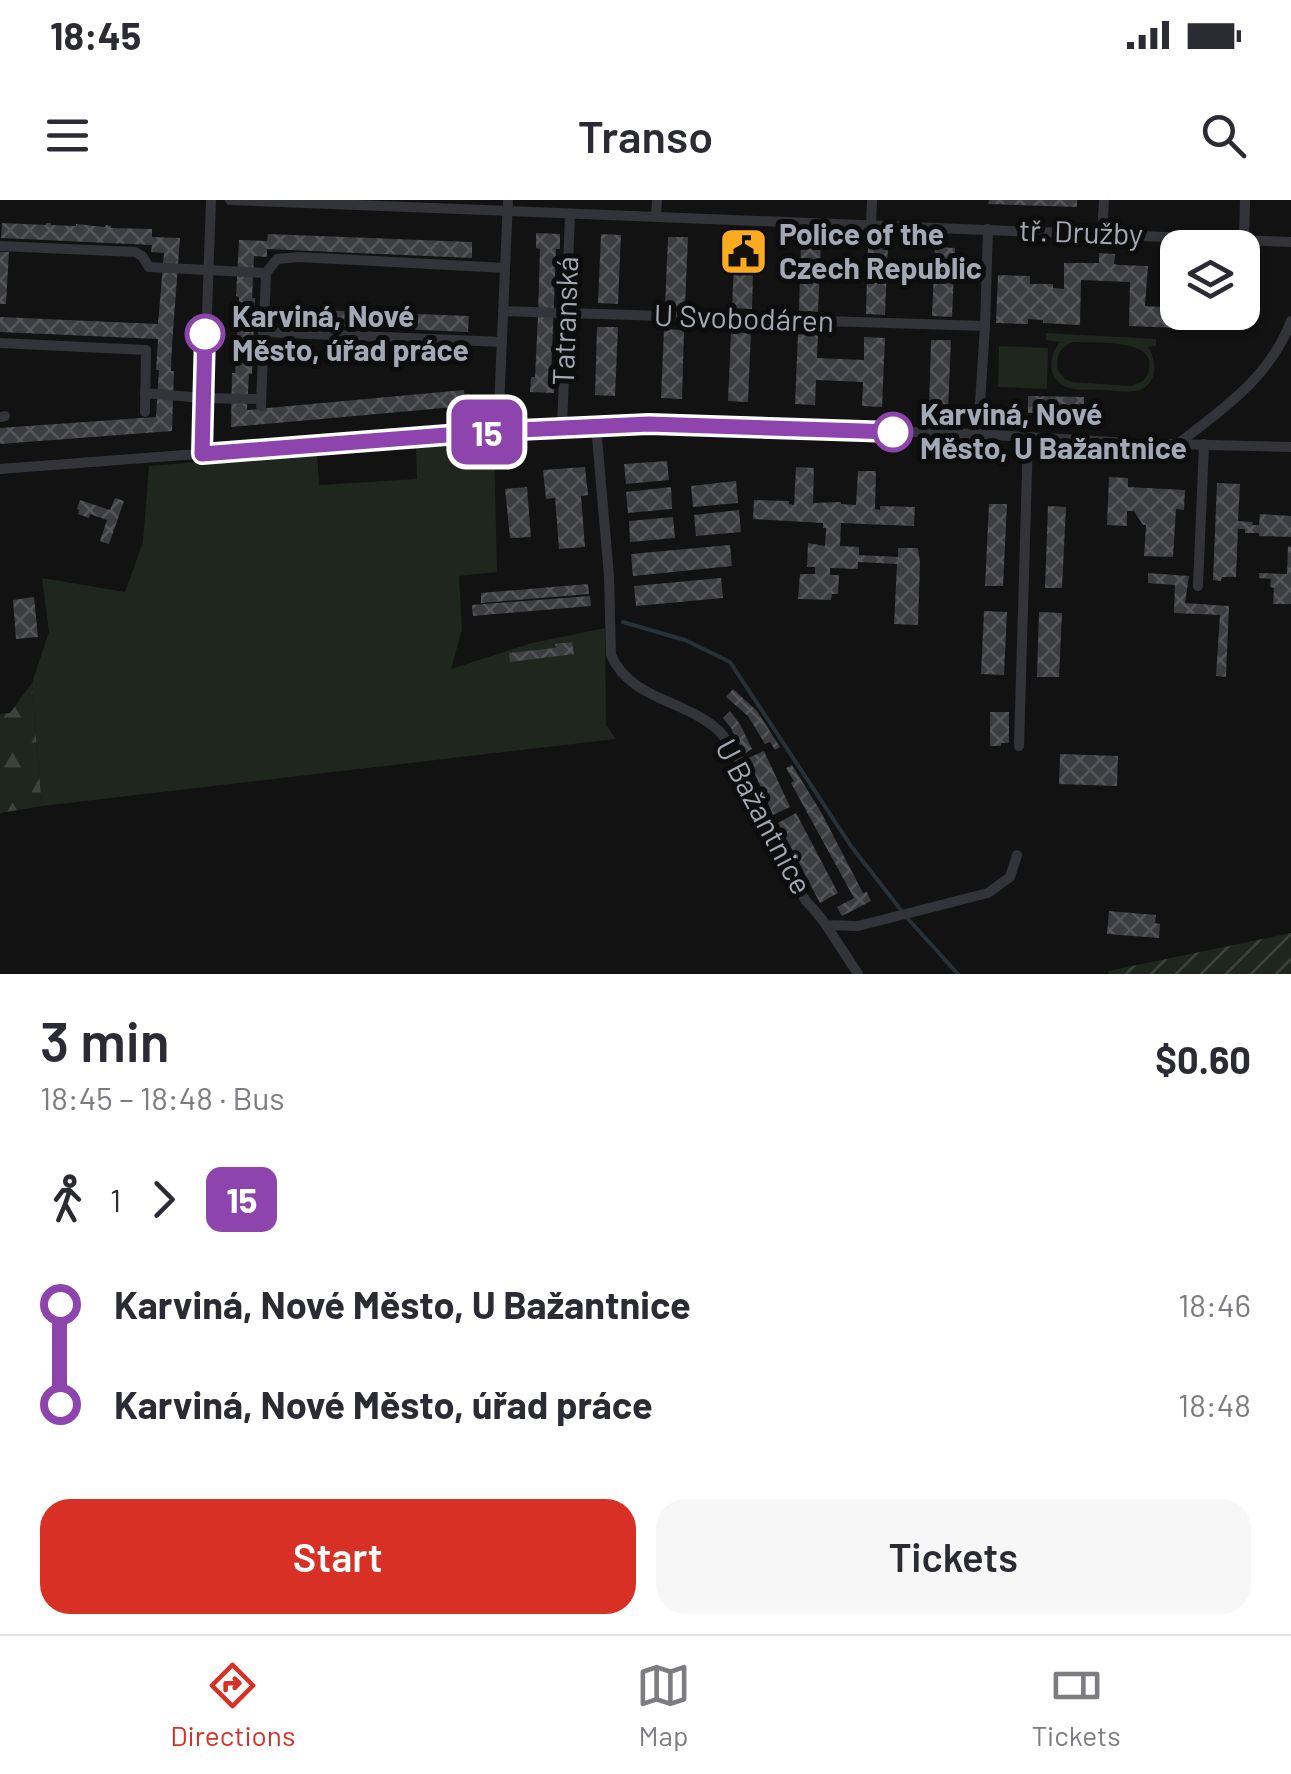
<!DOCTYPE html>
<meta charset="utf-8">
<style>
:root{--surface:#fff;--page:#f7f7f7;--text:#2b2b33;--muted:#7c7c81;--line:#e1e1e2;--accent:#d93025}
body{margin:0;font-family:Barlow,sans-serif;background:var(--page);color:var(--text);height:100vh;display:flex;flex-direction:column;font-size:38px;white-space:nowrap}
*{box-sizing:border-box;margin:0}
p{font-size:32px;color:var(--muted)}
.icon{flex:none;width:55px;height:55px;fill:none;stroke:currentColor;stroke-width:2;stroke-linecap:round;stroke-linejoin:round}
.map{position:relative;height:774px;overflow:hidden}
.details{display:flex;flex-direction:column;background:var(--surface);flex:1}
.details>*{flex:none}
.badge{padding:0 20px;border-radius:15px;font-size:35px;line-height:65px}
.buttons{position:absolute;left:1160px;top:30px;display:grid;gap:20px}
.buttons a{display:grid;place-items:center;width:100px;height:100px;border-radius:20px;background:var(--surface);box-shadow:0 2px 8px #0004;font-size:50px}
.map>.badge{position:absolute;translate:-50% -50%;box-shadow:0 0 0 5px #fff}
.legs{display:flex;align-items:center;gap:15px;height:110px;padding:0 40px;font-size:32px}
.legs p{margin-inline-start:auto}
.overview{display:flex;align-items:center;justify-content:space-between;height:170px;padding:0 40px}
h1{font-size:55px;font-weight:600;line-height:75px}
.primary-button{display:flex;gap:20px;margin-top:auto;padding:20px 40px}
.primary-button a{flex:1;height:115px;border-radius:30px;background:var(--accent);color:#fff;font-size:40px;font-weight:600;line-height:115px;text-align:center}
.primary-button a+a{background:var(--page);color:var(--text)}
ul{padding:0 40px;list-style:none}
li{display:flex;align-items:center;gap:35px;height:100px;font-size:38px}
li i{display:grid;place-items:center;width:15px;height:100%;margin:0 12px;background:currentColor}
li i::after{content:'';width:25px;height:25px;margin:-12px;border:8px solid;border-radius:50%;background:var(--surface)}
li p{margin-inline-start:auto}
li:first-child i{background:linear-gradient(#0000 50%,currentColor 0)}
li:last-child i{background:linear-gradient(currentColor 50%,#0000 0)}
.status{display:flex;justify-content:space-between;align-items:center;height:70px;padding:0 50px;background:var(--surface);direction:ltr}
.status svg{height:28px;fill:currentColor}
header{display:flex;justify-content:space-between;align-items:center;height:130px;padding:0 40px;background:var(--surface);font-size:45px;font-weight:600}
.tabs{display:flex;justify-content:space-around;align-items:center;height:140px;border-top:2px solid var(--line);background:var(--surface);font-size:28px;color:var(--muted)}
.tabs a{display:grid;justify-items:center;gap:5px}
.tabs .active{color:var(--accent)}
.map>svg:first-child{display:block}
</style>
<div class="status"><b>18:45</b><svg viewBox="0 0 49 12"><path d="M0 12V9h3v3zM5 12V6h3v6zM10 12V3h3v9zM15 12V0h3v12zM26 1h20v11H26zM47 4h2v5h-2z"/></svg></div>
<header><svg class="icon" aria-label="menu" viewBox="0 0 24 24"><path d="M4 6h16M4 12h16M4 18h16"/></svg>Transo<svg class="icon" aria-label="search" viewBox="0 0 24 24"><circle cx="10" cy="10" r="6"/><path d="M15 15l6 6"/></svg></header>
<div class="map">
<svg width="1291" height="774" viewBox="0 0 1291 774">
<defs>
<pattern id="forest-firs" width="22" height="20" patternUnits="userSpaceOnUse" patternTransform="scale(2.5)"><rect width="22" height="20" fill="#1e261e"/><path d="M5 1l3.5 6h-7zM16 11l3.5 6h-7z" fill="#3c433c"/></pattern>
<pattern id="garden-furrows" width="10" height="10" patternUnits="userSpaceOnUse" patternTransform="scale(2.5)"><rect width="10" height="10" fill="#1e261e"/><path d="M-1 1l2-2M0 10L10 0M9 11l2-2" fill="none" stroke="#3c433c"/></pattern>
<pattern id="building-cross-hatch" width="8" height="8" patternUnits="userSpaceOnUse" patternTransform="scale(2.5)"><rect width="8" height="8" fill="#3c3d41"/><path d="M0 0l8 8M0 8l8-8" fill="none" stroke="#55565a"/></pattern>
</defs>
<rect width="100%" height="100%" fill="#121213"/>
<path fill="url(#forest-firs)" d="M32,483L42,606L0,613V514L10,513Z"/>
<g fill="#1e261e" fill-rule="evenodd">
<path d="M1046,133L1156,139V146L1148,147C1158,163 1158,188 1134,191C1124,193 1112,190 1102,190C1091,189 1079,191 1069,188C1046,181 1048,156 1060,142L1046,140ZM1074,142C1094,144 1157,137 1149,170C1147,180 1140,183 1131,186L1072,182L1065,179L1059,172C1054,158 1060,146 1074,142Z"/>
<path d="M999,146L1048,148L1047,189L998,187Z"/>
<path d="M494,240L497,372L459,376L462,429L451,469L532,443L605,428L606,525L616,539L42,606L32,483L49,432L42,378L125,392L143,342L149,266L317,252L319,285L417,279L416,246Z"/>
</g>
<path fill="url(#garden-furrows)" d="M1291,733V774H1109L1108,771Z"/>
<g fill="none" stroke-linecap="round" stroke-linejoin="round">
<path stroke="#273138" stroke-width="4" d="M623,422L685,440L730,462L851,646L908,719L958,774"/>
</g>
<g fill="url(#building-cross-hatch)">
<path d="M989,0H1077V7L988,4Z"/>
<path d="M2,23L46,25V23H51V25L76,26V24L105,27L106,25L111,26V28L152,29V37L180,38L172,145L171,171H174L172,231L0,244V228L156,217L159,170H156L158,139L0,132V117L158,124L164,53L151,52L152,45L1,38Z"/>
<path d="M536,33L560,34V49H556L551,177L555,178L554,193L530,192L531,177H535L538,116L540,49L536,48Z"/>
<path d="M268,34L472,42V58L267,49V57L254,56L252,98H255L252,174H249L247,210L464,190L466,206L231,227L232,173H235L239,97L236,96L239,40L267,41Z"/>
<path d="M601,34L621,35L618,104L598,103Z"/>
<path d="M668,37H688L685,107L665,106Z"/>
<path d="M735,39L754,40L752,109L732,108Z"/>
<path d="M801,42L821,43L818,112L799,111Z"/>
<path d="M868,45H888L885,115L866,114Z"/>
<path d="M935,47L955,48L952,117L932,116Z"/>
<path d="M0,52H9L6,104H0Z"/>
<path d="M1099,53L1115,54L1114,64L1119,65L1148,66L1145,106L1178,108V112H1180L1179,128L1129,126L1130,82L1081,80L1080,125L1043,123V120L1028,119V124L996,123L998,75L1030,76V84H1053V88L1064,89V63H1099Z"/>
<path d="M290,109L469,116L468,132L289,124Z"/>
<path d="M597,127H618L615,196L595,195Z"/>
<path d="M664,129L684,130L682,199L661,198Z"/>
<path d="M731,132L751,133L748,202L728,201Z"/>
<path d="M798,134L818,135L817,158L864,160V137L885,138L882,207L862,206L863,182L816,180L815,205L795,204Z"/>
<path d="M931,140H951L948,210L929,208Z"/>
<path d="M1028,196L1084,197V214L1028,213Z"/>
<path d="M667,261L669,280L626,284L624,264Z"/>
<path d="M585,267L588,295L581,296L585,347L559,349L555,298L546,299L543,270Z"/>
<path d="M796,267L814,268L813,303L841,302V304L856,305L858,271H876L875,309L880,310V306L915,307L914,326L841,323L840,346L859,347V355L898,357V348H918L920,363L918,425L894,424L897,364L858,362V369L830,368V375H839L838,394H832L831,400L798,399L800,374H815V367H807L808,343L825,346L826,328H823V323L753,319L754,300L789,301V304L794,305Z"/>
<path d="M1109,277L1128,278V287L1185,290L1184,310L1176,309L1173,357L1144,356L1146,325H1143L1134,311H1127V326L1107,325Z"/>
<path d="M736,281L738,303L693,307L691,286Z"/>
<path d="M1217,283L1240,284L1238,321L1253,322L1252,325H1259L1260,314L1291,316V337L1259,336V333H1245V329H1238L1236,377H1222L1221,381L1213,380Z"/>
<path d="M527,287L531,337L510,338L505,289Z"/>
<path d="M671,287L672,309L628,313L626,292Z"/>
<path d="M115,298L124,301L109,344L100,341L107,320L90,314L89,318L78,314L79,310L77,309L80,300L110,310Z"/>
<path d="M989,304H1007L1003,386H985Z"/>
<path d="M1048,306L1066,307L1062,388H1045Z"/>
<path d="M739,310L741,332L696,336L694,315Z"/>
<path d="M673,317L675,338L630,342L629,321Z"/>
<path d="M730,345L732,366L633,376L631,354Z"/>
<path d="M1288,346L1291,347V404H1273L1274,388L1270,387L1271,379L1259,378V373L1287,374Z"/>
<path d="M1148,373L1189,376L1185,403L1229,406L1226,477L1216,476L1220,415L1174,413L1175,385L1148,383Z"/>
<path d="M721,378L723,398L636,406L634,386Z"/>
<path d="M588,384L589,394L481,403V393Z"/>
<path d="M590,396L591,406L473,416L472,405Z"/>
<path d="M34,397L38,437L16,439L13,400Z"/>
<path d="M984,411L1007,412L1004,475L981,474Z"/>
<path d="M1039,412L1062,413L1059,477H1037Z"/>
<path d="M572,442L574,454L510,462L509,453L556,448L555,444Z"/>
<path d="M733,489L757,511L780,547L775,550L770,542L765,544L748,516L726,497Z"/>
<path d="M730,511L740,524L752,549L744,554L731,528L723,518Z"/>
<path d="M990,512H1009V543H1001V546H990Z"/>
<path d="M764,551L790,607L773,615L748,558Z"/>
<path d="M1060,554L1118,556L1117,586L1059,584Z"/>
<path d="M792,565L821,612L863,693L867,692L871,701L842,716L837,707L854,698L791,583L794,581L786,568Z"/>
<path d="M796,613L838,693L820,703L778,623Z"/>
<path d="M1109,711L1156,715L1155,723L1160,724L1159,738L1107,734Z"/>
</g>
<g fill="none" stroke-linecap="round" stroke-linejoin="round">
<g stroke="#323439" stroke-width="10">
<path d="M230,0L1291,42"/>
<path d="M656,17L657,0"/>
<path d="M871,25L872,0"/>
<path d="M1102,34L1104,0"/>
<path d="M1244,40L1245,0"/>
<path d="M0,46L135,52L142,56L149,67L266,73"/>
<path d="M266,73L277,59L299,57L505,68"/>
<path d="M503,111L985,126"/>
<path d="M263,132L502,142"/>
<path d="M0,143L146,150L145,212"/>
<path d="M145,193L202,198L260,199"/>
<path d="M261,206L266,73"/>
<path d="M0,217L5,216"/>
<path d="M596,226L609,376L611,455C630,499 684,500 717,529C742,552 763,621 780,654C788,670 796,686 806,701C813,709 820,716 826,725L858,726L988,693L1010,677L1017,655"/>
<path d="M562,228L570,14"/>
<path d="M498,231L508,0"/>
<path d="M978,234L985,126L988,29"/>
<path d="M1179,243C1224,208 1270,177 1291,121"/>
<path d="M202,254L211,0"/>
<path d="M0,269L498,231L649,224L978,234L1129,243L1291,247"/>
<path d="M1198,386L1204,244"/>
<path d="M1019,546L1028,237"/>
<path d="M826,725L858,774"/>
</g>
</g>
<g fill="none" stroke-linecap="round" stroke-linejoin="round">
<defs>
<path id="line-1" d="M205,134L202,254L498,231L649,224L893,232"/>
</defs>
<use href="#line-1" stroke="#fff" stroke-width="22"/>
<use href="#line-1" stroke="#8e44ad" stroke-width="15"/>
</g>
<defs>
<symbol id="civic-square" viewBox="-11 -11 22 22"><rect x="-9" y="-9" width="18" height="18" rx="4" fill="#fcab21" stroke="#0d0d0e"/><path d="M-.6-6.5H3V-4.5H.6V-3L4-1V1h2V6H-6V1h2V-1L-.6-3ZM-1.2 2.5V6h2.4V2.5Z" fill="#111"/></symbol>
</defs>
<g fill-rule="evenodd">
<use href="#civic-square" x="716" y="24" width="55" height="55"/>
</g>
<g fill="#fff" stroke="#8e44ad" stroke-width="5">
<circle cx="205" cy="134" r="18"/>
<circle cx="893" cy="232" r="18"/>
</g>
<g text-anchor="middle" stroke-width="10" stroke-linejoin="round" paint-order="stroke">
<g font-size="30" fill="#a2a9b5" stroke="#0d0d0e">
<text transform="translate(1081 33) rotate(2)" y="10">tř. Družby</text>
<text transform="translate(744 119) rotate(2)" y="10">U Svobodáren</text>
<text transform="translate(566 121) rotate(-88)" y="10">Tatranská</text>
<text transform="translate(763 617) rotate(62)" y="10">U Bažantnice</text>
</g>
<g font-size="30" font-weight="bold" fill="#a2a9b5" stroke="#0d0d0e" text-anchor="start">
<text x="779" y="45">Police of the<tspan x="779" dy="34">Czech Republic</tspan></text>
</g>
<g font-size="30" font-weight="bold" fill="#a2a9b5" stroke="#0d0d0e" text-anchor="start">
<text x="232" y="127">Karviná, Nové<tspan x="232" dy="34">Město, úřad práce</tspan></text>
<text x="920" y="225">Karviná, Nové<tspan x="920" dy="34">Město, U Bažantnice</tspan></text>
</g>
</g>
</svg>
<div class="buttons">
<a><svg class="icon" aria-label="layers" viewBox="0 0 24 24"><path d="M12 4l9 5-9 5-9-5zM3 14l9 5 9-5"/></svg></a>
</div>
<b class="badge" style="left:487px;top:232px;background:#8e44ad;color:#fff">15</b>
</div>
<section class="details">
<div class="overview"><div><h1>3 min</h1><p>18:45 – 18:48 · Bus</p></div><b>$0.60</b></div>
<div class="legs"><svg class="icon" aria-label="walk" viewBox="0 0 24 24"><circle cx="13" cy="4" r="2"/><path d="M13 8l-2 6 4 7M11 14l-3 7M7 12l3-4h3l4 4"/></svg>1<svg class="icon" aria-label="forward" viewBox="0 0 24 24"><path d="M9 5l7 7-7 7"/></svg><b class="badge" style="background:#8e44ad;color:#fff">15</b></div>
<ul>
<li><i style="color:#8e44ad"></i><b>Karviná, Nové Město, U Bažantnice</b><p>18:46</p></li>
<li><i style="color:#8e44ad"></i><b>Karviná, Nové Město, úřad práce</b><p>18:48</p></li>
</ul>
<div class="primary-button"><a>Start</a><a>Tickets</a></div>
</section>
<nav class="tabs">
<a class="active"><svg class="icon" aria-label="directions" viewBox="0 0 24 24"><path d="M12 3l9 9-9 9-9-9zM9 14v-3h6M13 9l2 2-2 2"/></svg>Directions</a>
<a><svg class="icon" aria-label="map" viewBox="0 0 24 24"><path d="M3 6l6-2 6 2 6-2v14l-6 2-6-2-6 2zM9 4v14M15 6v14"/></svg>Map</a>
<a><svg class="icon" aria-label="tickets" viewBox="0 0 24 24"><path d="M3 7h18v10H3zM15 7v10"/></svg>Tickets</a>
</nav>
